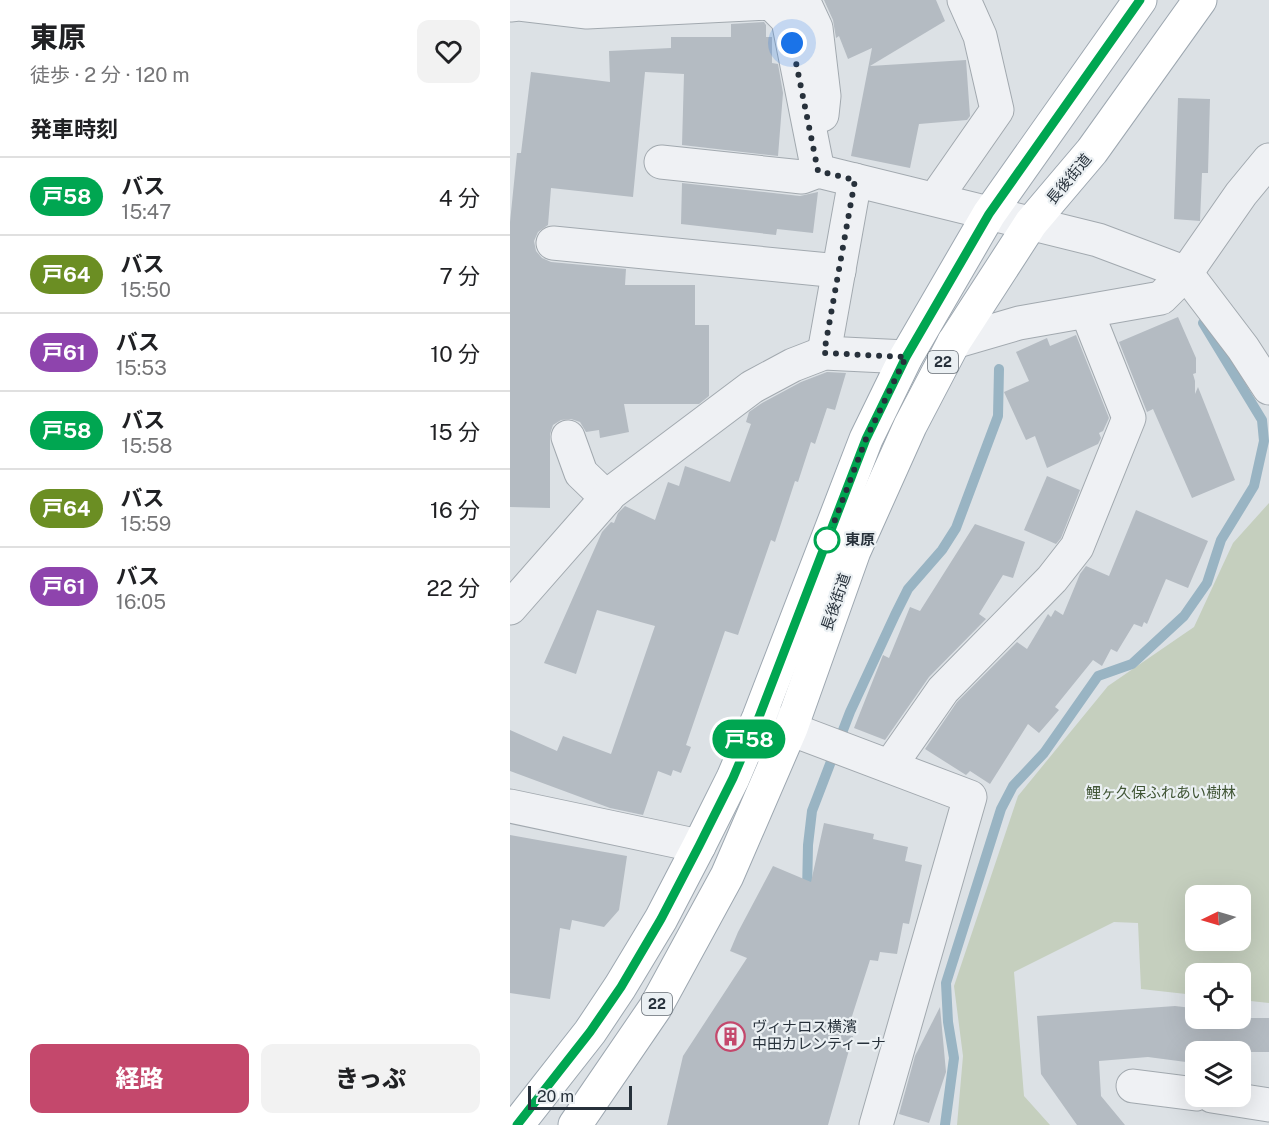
<!DOCTYPE html>
<html lang="ja">
<meta charset="utf-8">
<style>
:root{--surface:#fff;--page:#f2f2f2;--text:#202124;--muted:#757577;--line:#e0e0e0;--accent:#c4486c}
body{margin:0;font-family:"Public Sans","Noto Sans JP",sans-serif;background:var(--page);color:var(--text);height:100vh;display:flex;flex-direction:column;font-size:22px;white-space:nowrap}
*{box-sizing:border-box;margin:0}
p{font-size:20px;color:var(--muted)}
.icon{flex:none;width:33px;height:33px;fill:none;stroke:currentColor;stroke-width:2;stroke-linecap:round;stroke-linejoin:round}
.map{position:relative;flex:1;overflow:hidden}
.drawer{display:flex;flex-direction:column;background:var(--surface);width:510px}
.drawer>*{flex:none}
.badge{padding:0 12px;border-radius:20px;font-size:21px;line-height:39px}
.needle{width:39px;rotate:265deg}
.tools{position:absolute;left:675px;top:885px;display:grid;gap:12px}
.tools a{display:grid;place-items:center;width:66px;height:66px;border-radius:12px;background:var(--surface);box-shadow:0 6px 24px #0002;font-size:30px}
.scale{position:absolute;left:18px;bottom:15px;width:104px;box-sizing:border-box;padding-left:6px;border:3px solid #27313b;border-top:0;font-size:16px;line-height:21px;white-space:nowrap;color:#27313b;-webkit-text-stroke:4px #ebf0f3;paint-order:stroke}
.you{position:absolute;width:30px;height:30px;margin:-15px;border:4px solid #fff;border-radius:50%;background:#1a73e8;box-shadow:0 0 0 9px #1a73e833}
.map>.badge{position:absolute;translate:-50% -50%;box-shadow:0 0 0 3px #fff}
h2{padding:0 30px;font-size:22px;line-height:54px}
.round{display:grid;place-items:center;flex:none;width:63px;height:63px;border-radius:12px;background:var(--page)}
.overview{display:flex;align-items:center;justify-content:space-between;height:102px;padding:0 30px}
h1{font-size:28px;font-weight:800;line-height:45px}
.action{display:flex;gap:12px;margin-top:auto;padding:12px 30px}
.action a{flex:1;height:69px;border-radius:12px;background:var(--accent);color:#fff;font-size:24px;font-weight:800;line-height:69px;text-align:center}
.action a+a{background:var(--page);color:var(--text)}
ul{padding:0;list-style:none}
li{display:flex;align-items:center;gap:18px;height:78px;padding:0 30px;border-top:2px solid var(--line)}
li div{flex:1}
li b{display:block;font-size:22px}
li em{font-style:normal}
li .badge{min-width:66px;font-weight:700;text-align:center}
main{display:flex;flex:1;min-height:0}
.map>svg:first-child{display:block}
</style>
<main>
<section class="drawer">
<div class="overview"><div><h1>東原</h1><p>徒歩 · 2 分 · 120 m</p></div><a class="round"><svg class="icon" aria-label="heart" viewBox="0 0 24 24"><path d="M12 20l-8-8c-3-5 5-10 8-4 3-6 11-1 8 4z"/></svg></a></div>
<h2>発車時刻</h2>
<ul>
<li><span class="badge" style="background:#00a651;color:#fff">戸58</span><div><b>バス</b><p>15:47</p></div><em>4 分</em></li>
<li><span class="badge" style="background:#6b8e23;color:#fff">戸64</span><div><b>バス</b><p>15:50</p></div><em>7 分</em></li>
<li><span class="badge" style="background:#8e44ad;color:#fff">戸61</span><div><b>バス</b><p>15:53</p></div><em>10 分</em></li>
<li><span class="badge" style="background:#00a651;color:#fff">戸58</span><div><b>バス</b><p>15:58</p></div><em>15 分</em></li>
<li><span class="badge" style="background:#6b8e23;color:#fff">戸64</span><div><b>バス</b><p>15:59</p></div><em>16 分</em></li>
<li><span class="badge" style="background:#8e44ad;color:#fff">戸61</span><div><b>バス</b><p>16:05</p></div><em>22 分</em></li>
</ul>
<div class="action"><a>経路</a><a>きっぷ</a></div>
</section>
<div class="map">
<svg width="759" height="1125" viewBox="0 0 759 1125">
<rect width="100%" height="100%" fill="#dce1e5"/>
<path fill="#c5cfbe" fill-rule="evenodd" d="M759,503V1003L731,1000L730,974H686L685,995L631,989L628,923L604,922L504,972L514,1096L540,1125H447L453,1056L444,986L508,796L598,686L684,627L723,543ZM686,896H730V940H686Z"/>
<g fill="none" stroke-linecap="round" stroke-linejoin="round">
<g stroke="#99b4c3" stroke-width="10">
<path d="M297,893L298,845L302,811L340,712L385,615L398,589L432,550L446,528L488,416L489,369"/>
<path d="M435,1125L444,1058L438,1022L436,983L491,809L503,786L534,753L588,676L622,664L674,616L697,583L711,540L744,486L754,441L752,420L693,323"/>
</g>
</g>
<g fill="#b4bbc2">
<path d="M314,0H426L435,21L360,66L456,60L460,116L457,120L409,124L400,168L341,156L362,48L338,59L329,36L326,38L323,20Z"/>
<path d="M254,22L256,25V37H262V63L268,64L273,93L268,156L172,145L174,74L135,72L123,197L41,188L38,225L28,232L24,241L26,251L32,258L41,262L116,269L115,285H185V325H199V396L189,404H114L119,432L90,438L89,430L76,432L70,422L61,419L51,420L43,425L40,434V508L0,507V222L7,153H11L21,72L100,82L99,51L161,48V37H221V24Z"/>
<path d="M668,98L700,99L698,173H692L690,221L664,219Z"/>
<path d="M172,183L290,196L308,192L303,233L267,229L266,235L171,224Z"/>
<path d="M668,317L686,358V373L683,374L685,381V394L688,387L725,480L682,498L643,409L637,412L609,342Z"/>
<path d="M566,335L599,418L593,431L589,433L591,438L588,444L537,468L525,436L516,440L494,392L519,381L506,352L537,338L540,346Z"/>
<path d="M317,372L336,373L325,410L317,408L305,444L301,442L288,482L285,481L265,542L261,540L228,635L215,631L176,745L181,747L171,773L163,770L161,776L148,771L133,815L100,808L0,771V730L47,751L53,736L101,754L145,626L87,610L66,674L34,663L92,532L101,522L104,523L108,513L115,506L145,520L158,482L169,486L175,466L220,482L241,424L236,422L239,412L252,403L291,382Z"/>
<path d="M537,476L570,490L551,538L546,544L514,530Z"/>
<path d="M626,510L698,541L678,588L656,579L637,624L634,622L632,627L624,624L607,652L601,649L592,666L583,660L545,707L549,710L529,733L518,724L480,784L460,771L456,775L415,749L447,702L507,642L517,649L538,614L541,617L545,610L553,615L570,574L576,566L599,576Z"/>
<path d="M465,524L515,542L503,578L493,575L469,614L476,619L419,677L375,740L344,728L373,655L379,658L400,607L410,611Z"/>
<path d="M314,823L364,834L363,839L398,847L395,861L412,865L399,924L393,923L387,954L370,952L368,961L360,960L336,1035L343,1036L318,1125H157L173,1056L237,958L220,951L228,932L263,866L301,882Z"/>
<path d="M0,835L117,856L109,910L94,927L62,920L60,930L50,928L40,999L0,993Z"/>
<path d="M665,1006L682,1008L681,1018H759V1052H677L676,1062L638,1057L589,1061L591,1096L615,1125H567L531,1074L527,1016Z"/>
<path d="M430,1007L436,1072L419,1123L389,1114L405,1056Z"/>
</g>
<g fill="none" stroke-linecap="round" stroke-linejoin="round">
<defs>
<g id="minor">
<path d="M293,0L306,28L314,96L312,115"/>
<path d="M0,5L9,4L77,12L261,3L278,20L308,171"/>
<path d="M151,162L292,177L308,171L588,240L676,273L733,348L759,388"/>
<path d="M425,199L487,110L470,36L454,0"/>
<path d="M43,243L329,271"/>
<path d="M444,342L509,323L651,298L676,273L731,194L759,160"/>
<path d="M314,353L345,180"/>
<path d="M58,437L71,473L97,498"/>
<path d="M0,608L101,493L242,387L283,365L314,353L396,357"/>
<path d="M254,719L460,797L366,1125"/>
<path d="M380,766L433,690L542,579L567,547L619,418L577,312"/>
<path d="M0,806L189,846"/>
<path d="M623,1086L686,1094"/>
<path d="M702,1096L759,1105"/>
</g>
<g id="major">
<path d="M7,1125L80,1032L110,987L151,919L189,846L223,778L249,717L356,439L396,357L479,214L630,0"/>
<path d="M65,1125L145,1008L217,876L281,728L344,551L400,426L444,342L521,223L582,151L690,0"/>
</g>
</defs>
<use href="#minor" stroke="#a2a9af" stroke-width="35"/>
<use href="#major" stroke="#9da7b0" stroke-width="35"/>
<use href="#minor" stroke="#eff1f4" stroke-width="33"/>
<use href="#major" stroke="#fff" stroke-width="33"/>
</g>
<g fill="none" stroke-linecap="round" stroke-linejoin="round">
<defs>
<path id="line" d="M7,1125L80,1032L111,987L151,919L189,846L223,778L249,717L356,439L396,357L479,214L630,0"/>
</defs>
<use href="#line" stroke="#fff" stroke-width="14"/>
<use href="#line" stroke="#00a651" stroke-width="9"/>
<path stroke="#27313b" stroke-width="6" stroke-dasharray="0 10.8" d="M282,43L308,171L345,180L314,353L396,357L356,439L315,546L317,540"/>
</g>
<defs>
<symbol id="building-ring" viewBox="-11 -11 22 22"><circle r="9.5" fill="#ebf0f3" stroke="#c4486c" stroke-width="1.5"/><path d="M-4-6H4V6H1V3H-1V6H-4ZM-2.5-4.3h1.7v1.8h-1.7ZM.8-4.3h1.7v1.8H.8ZM-2.5-1h1.7V.8h-1.7ZM.8-1h1.7V.8H.8Z" fill="#c4486c"/></symbol>
</defs>
<g fill-rule="evenodd">
<use href="#building-ring" x="204" y="1020" width="33" height="33"/>
</g>
<circle fill="#fff" stroke="#00a651" stroke-width="3" cx="317" cy="540" r="12"/>
<g text-anchor="middle" stroke-width="4.5" stroke-linejoin="round" paint-order="stroke">
<g fill="#ebf0f3" stroke="#626a72" stroke-width="1.5">
<rect x="418" y="351" width="30" height="22" rx="4.5"/>
<rect x="132" y="993" width="30" height="22" rx="4.5"/>
</g>
<g font-size="14" font-weight="bold" fill="#27313b">
<text x="433" y="367">22</text>
<text x="147" y="1009">22</text>
</g>
<g font-size="15" fill="#27313b" stroke="#ebf0f3">
<text transform="translate(559 179) rotate(-50)" y="5">長後街道</text>
<text transform="translate(326 602) rotate(-71)" y="5">長後街道</text>
</g>
<g font-size="15" font-weight="bold" fill="#27313b" stroke="#ebf0f3" text-anchor="start">
<text x="335" y="545">東原</text>
</g>
<g font-size="15" fill="#405535" stroke="#ebf0f3">
<text x="651" y="798">鯉ヶ久保ふれあい樹林</text>
</g>
<g font-size="15" fill="#27313b" stroke="#ebf0f3" text-anchor="start">
<text x="242" y="1032">ヴィナロス横濱<tspan x="242" dy="17">中田カレンティーナ</tspan></text>
</g>
</g>
</svg>
<div class="tools">
<a><svg class="needle" viewBox="-14 -14 28 28"><path d="M0-13l5 13h-10z" fill="#e53935"/><path d="M0 13l5-13h-10z" fill="#757577"/></svg></a>
<a><svg class="icon" aria-label="locate" viewBox="0 0 24 24"><circle cx="12" cy="12" r="6"/><path d="M12 2v4M12 18v4M2 12h4M18 12h4"/></svg></a>
<a><svg class="icon" aria-label="layers" viewBox="0 0 24 24"><path d="M12 4l9 5-9 5-9-5zM3 14l9 5 9-5"/></svg></a>
</div>
<div class="scale">20 m</div>
<div class="you" style="left:282px;top:43px"></div>
<b class="badge" style="left:239px;top:739px;background:#00a651;color:#fff">戸58</b>
</div>
</main>
